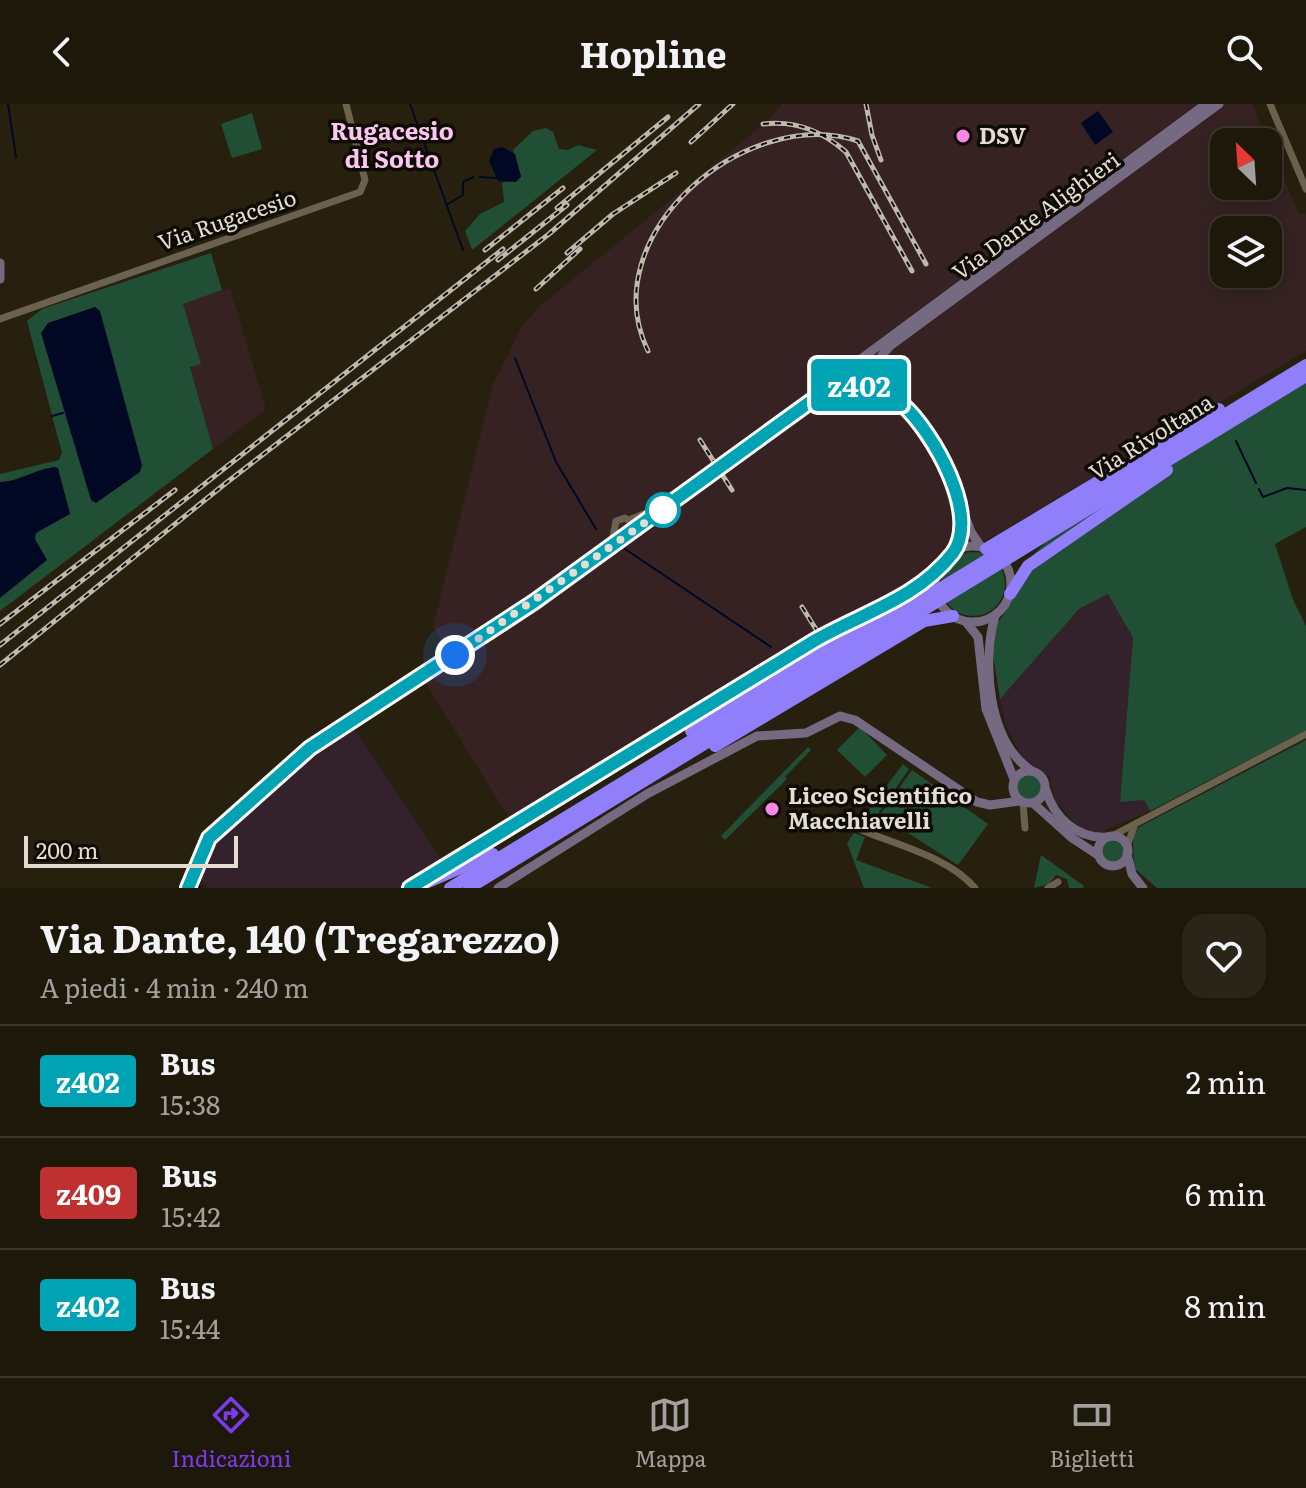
<!DOCTYPE html>
<html lang="it">
<meta charset="utf-8">
<style>
:root{--surface:#1e180b;--page:#2b2519;--text:#f1f3f6;--muted:#a1a09d;--line:#3c372c;--accent:#7c3aed}
body{margin:0;font-family:Literata,serif;background:var(--page);color:var(--text);height:100vh;display:flex;flex-direction:column;font-size:30px;white-space:nowrap}
*{box-sizing:border-box;margin:0}
p{font-size:26px;color:var(--muted)}
.icon{flex:none;width:44px;height:44px;fill:none;stroke:currentColor;stroke-width:2;stroke-linecap:round;stroke-linejoin:round}
.map{position:relative;height:784px;overflow:hidden}
.sheet{display:flex;flex-direction:column;background:var(--surface);flex:1}
.sheet>*{flex:none}
.badge{padding:0 16px;border-radius:6px;font-size:28px;line-height:52px}
.needle{width:52px;rotate:335deg}
.buttons{position:absolute;left:1210px;top:24px;display:grid;gap:16px}
.buttons a{display:grid;place-items:center;width:72px;height:72px;border-radius:16px;background:var(--surface);box-shadow:0 4px 20px #0003,0 0 0 2px var(--line);font-size:40px}
.scale{position:absolute;left:24px;bottom:20px;width:214px;box-sizing:border-box;padding-left:8px;border:4px solid #e3ddd3;border-top:0;font-size:22px;line-height:28px;white-space:nowrap;color:#e3ddd3;-webkit-text-stroke:6px #0e0a04;paint-order:stroke}
.you{position:absolute;width:40px;height:40px;margin:-20px;border:6px solid #fff;border-radius:50%;background:#1a73e8;box-shadow:0 0 0 12px #1a73e833}
.map>.badge{position:absolute;translate:-50% -50%;box-shadow:0 0 0 4px #fff}
.round{display:grid;place-items:center;flex:none;width:84px;height:84px;border-radius:24px;background:var(--page)}
.headline{display:flex;align-items:center;justify-content:space-between;height:136px;padding:0 40px}
h1{font-size:38px;font-weight:700;line-height:60px}
ul{padding:0;list-style:none}
li{display:flex;align-items:center;gap:24px;height:112px;padding:0 40px;border-top:2px solid var(--line)}
li div{flex:1}
li b{display:block;font-size:30px}
li em{font-style:normal}
li .badge{min-width:88px;font-weight:700;text-align:center}
header{display:flex;justify-content:space-between;align-items:center;height:104px;padding:0 40px;background:var(--surface);font-size:36px;font-weight:700}
.tabs{display:flex;justify-content:space-around;align-items:center;height:112px;border-top:2px solid var(--line);background:var(--surface);font-size:22px;color:var(--muted)}
.tabs a{display:grid;justify-items:center;gap:4px}
.tabs .on{color:var(--accent)}
.map>svg:first-child{display:block}
</style>
<header><svg class="icon" aria-label="back" viewBox="0 0 24 24"><path d="M15 5l-7 7 7 7"/></svg>Hopline<svg class="icon" aria-label="search" viewBox="0 0 24 24"><circle cx="10" cy="10" r="6"/><path d="M15 15l6 6"/></svg></header>
<div class="map">
<svg width="1306" height="784" viewBox="0 0 1306 784">
<rect width="100%" height="100%" fill="#28200f"/>
<g fill="#33222c">
<path d="M1108,490L1133,534L1120,697L1144,696L1150,707L1098,729L1081,725L1055,697L1050,673L1022,653L1005,619L1000,595L1079,505Z"/>
<path d="M352,621L447,765L405,784H208L202,776L206,747L234,719L273,690V681Z"/>
</g>
<g fill="#362222" fill-rule="evenodd">
<path d="M782,0H1252L1299,110L1306,109V247L994,432L885,491L640,637L513,720L423,575L451,552L433,523L493,281L522,222L540,202L770,15ZM1224,38H1268V82H1224ZM1224,126H1268V170H1224Z"/>
<path d="M230,184L266,305L213,345L190,262L200,260L183,199Z"/>
</g>
<g fill="#204f36">
<path d="M252,9L262,45L232,54L221,20Z"/>
<path d="M546,24L553,28L559,45L568,46L578,41L597,46L472,146L465,127L480,110L504,98L502,79L521,72L513,46L533,27Z"/>
<path d="M211,149L222,186L183,200L201,260L190,263L213,345L0,507V370L59,356L62,349L27,217L42,205Z"/>
<circle cx="870" cy="268" r="10"/>
<path d="M1306,276V423L1275,440L1293,496L1306,522V626L1150,707L1144,696L1120,698L1133,534L1108,490L1079,505L1000,595L993,550L997,520L1012,498L1027,457L1051,433Z"/>
<circle cx="973" cy="480" r="32"/>
<path d="M860,623L887,651L865,673L837,646Z"/>
<path d="M1306,636V784H1157L1134,764L1133,733L1139,723Z"/>
<path d="M808,643L811,646L785,673L787,675L725,736L721,732Z"/>
<path d="M903,660L909,665L877,711L884,715L879,727L859,719Z"/>
<path d="M912,666L988,720L958,761L880,711Z"/>
<circle cx="1029" cy="683" r="13"/>
<path d="M854,729L865,733L856,756L932,784H864L847,739Z"/>
<circle cx="1113" cy="747" r="11"/>
<path d="M1041,751L1084,782L1083,784H1069L1067,775L1056,771L1049,780L1034,784Z"/>
</g>
<g fill="#000823">
<path d="M1098,7L1113,28L1095,41L1081,19Z"/>
<path d="M502,43L515,50L521,73L516,78L498,77L489,57L494,45Z"/>
<path d="M95,203L100,207L142,361L140,368L96,399L91,396L41,229L48,219Z"/>
<path d="M54,363L58,364L70,410L36,429L35,435L47,456L0,494V378C21,377 33,366 54,363Z"/>
</g>
<g fill="none" stroke-linecap="round" stroke-linejoin="round">
<g stroke="#000823" stroke-width="2">
<path d="M8,0L16,53"/>
<path d="M410,0L463,146"/>
<path d="M480,73L497,74"/>
<path d="M448,100L463,91V78L474,73"/>
<path d="M515,254L556,358L596,425"/>
<path d="M52,312L63,309"/>
<path d="M1236,337L1256,379"/>
<path d="M1259,385L1263,393L1287,384L1306,386"/>
<path d="M625,445L771,543"/>
<path d="M197,778L200,784"/>
</g>
<g stroke="#6b614f" stroke-width="7">
<path d="M1270,0L1306,85"/>
<path d="M0,215L360,88L365,76L346,0"/>
<path d="M629,416L653,406L858,257"/>
<path d="M611,444L616,417L625,414L632,419"/>
<path d="M1023,699L1025,724"/>
<path d="M859,725C896,741 949,753 975,784"/>
<path d="M1112,732L1306,630"/>
<path d="M1127,742L1134,723"/>
<path d="M188,784L209,734L310,644L534,498L833,283L850,278L859,281"/>
<path d="M1048,784L1058,778"/>
</g>
<g stroke="#766a83" stroke-width="9">
<path d="M0,159V175"/>
<path d="M880,255L901,299L951,375L971,428L981,443"/>
<path d="M883,257L882,251L890,242L1219,0"/>
<path d="M901,299L859,281L854,269L858,257L1206,0"/>
<circle cx="973" cy="480" r="38"/>
<path d="M953,448L962,411"/>
<path d="M891,500L939,464"/>
<path d="M995,512C982,557 987,638 1032,667"/>
<path d="M966,518L978,533L986,605L1014,675"/>
<circle cx="1029" cy="683" r="16"/>
<path d="M1046,686C1054,714 1077,735 1107,733"/>
<path d="M1033,699L1072,734L1098,751"/>
<circle cx="1113" cy="747" r="15"/>
<path d="M1127,750L1132,770L1143,784"/>
<path d="M434,770L814,537L874,507"/>
<path d="M498,784L647,690L757,632L806,629L840,612L855,616L977,698L990,701L1020,697"/>
</g>
<g stroke="#907efb" stroke-width="12">
<path d="M986,445L1219,305"/>
<path d="M1010,490L1028,462L1167,366"/>
<path d="M691,627L895,499"/>
<path d="M715,642L924,517L953,512"/>
<path d="M414,784L493,750"/>
<path d="M450,784L1306,261"/>
<path d="M469,784L1306,272"/>
</g>
<defs>
<g id="rail">
<path d="M866,0L872,31L881,56"/>
<path d="M763,20C796,16 822,27 846,48L912,167"/>
<path d="M691,38L733,0"/>
<path d="M557,104L668,13"/>
<path d="M485,146L563,84"/>
<path d="M567,149L613,110L676,69"/>
<path d="M498,156L567,101"/>
<path d="M536,185L580,145"/>
<path d="M648,247C592,132 745,0 858,37L926,160"/>
<path d="M700,336L732,386"/>
<path d="M802,503L819,530"/>
<path d="M0,520L175,386"/>
<path d="M0,541L503,145"/>
<path d="M0,561L226,379L549,130L699,0"/>
</g>
</defs>
<use href="#rail" stroke="#bfb8ad" stroke-width="5"/>
<use href="#rail" stroke="#0e0a04" stroke-width="2" stroke-dasharray="6" stroke-linecap="butt"/>
</g>
<g fill="none" stroke-linecap="round" stroke-linejoin="round">
<defs>
<path id="line" d="M188,784L209,734L310,644L534,498L814,295C824,289 835,279 847,278C860,277 893,291 903,301C932,327 981,411 953,449C917,495 862,509 814,537L410,784"/>
</defs>
<use href="#line" stroke="#fff" stroke-width="18"/>
<use href="#line" stroke="#00a3b4" stroke-width="12"/>
<path stroke="#e3ddd3" stroke-width="8" stroke-dasharray="0 14.4" d="M455,551L666,404L663,406"/>
</g>
<g fill="#fa87e8" stroke="#0e0a04" stroke-width="3">
<circle cx="963" cy="32" r="8"/>
<circle cx="772" cy="705" r="8"/>
</g>
<circle fill="#fff" stroke="#00a3b4" stroke-width="4" cx="663" cy="406" r="16"/>
<g text-anchor="middle" stroke-width="7" stroke-linejoin="round" paint-order="stroke">
<g font-size="22" font-weight="bold" fill="#e3ddd3" stroke="#0e0a04" text-anchor="start">
<text x="979" y="40">DSV</text>
<text x="788" y="700">Liceo Scientifico<tspan x="788" dy="25">Macchiavelli</tspan></text>
</g>
<g font-size="22" fill="#e3ddd3" stroke="#0e0a04">
<text transform="translate(1036 112) rotate(-36)" y="8">Via Dante Alighieri</text>
<text transform="translate(227 116) rotate(-19)" y="8">Via Rugacesio</text>
<text transform="translate(1151 333) rotate(-32)" y="8">Via Rivoltana</text>
</g>
<g font-size="24" font-weight="bold" fill="#fbc7f1" stroke="#0e0a04">
<text x="392" y="36">Rugacesio<tspan x="392" dy="28">di Sotto</tspan></text>
</g>
</g>
</svg>
<div class="buttons">
<a><svg class="needle" viewBox="-14 -14 28 28"><path d="M0-13l5 13h-10z" fill="#e53935"/><path d="M0 13l5-13h-10z" fill="#a1a09d"/></svg></a>
<a><svg class="icon" aria-label="layers" viewBox="0 0 24 24"><path d="M12 4l9 5-9 5-9-5zM3 14l9 5 9-5"/></svg></a>
</div>
<div class="scale">200 m</div>
<div class="you" style="left:455px;top:551px"></div>
<b class="badge" style="left:859px;top:281px;background:#00a3b4;color:#fff">z402</b>
</div>
<section class="sheet">
<div class="headline"><div><h1>Via Dante, 140 (Tregarezzo)</h1><p>A piedi · 4 min · 240 m</p></div><a class="round"><svg class="icon" aria-label="heart" viewBox="0 0 24 24"><path d="M12 20l-8-8c-3-5 5-10 8-4 3-6 11-1 8 4z"/></svg></a></div>
<ul>
<li><span class="badge" style="background:#00a3b4;color:#fff">z402</span><div><b>Bus</b><p>15:38</p></div><em>2 min</em></li>
<li><span class="badge" style="background:#bf3131;color:#fff">z409</span><div><b>Bus</b><p>15:42</p></div><em>6 min</em></li>
<li><span class="badge" style="background:#00a3b4;color:#fff">z402</span><div><b>Bus</b><p>15:44</p></div><em>8 min</em></li>
</ul>
</section>
<nav class="tabs">
<a class="on"><svg class="icon" aria-label="directions" viewBox="0 0 24 24"><path d="M12 3l9 9-9 9-9-9zM9 14v-3h6M13 9l2 2-2 2"/></svg>Indicazioni</a>
<a><svg class="icon" aria-label="map" viewBox="0 0 24 24"><path d="M3 6l6-2 6 2 6-2v14l-6 2-6-2-6 2zM9 4v14M15 6v14"/></svg>Mappa</a>
<a><svg class="icon" aria-label="tickets" viewBox="0 0 24 24"><path d="M3 7h18v10H3zM15 7v10"/></svg>Biglietti</a>
</nav>
